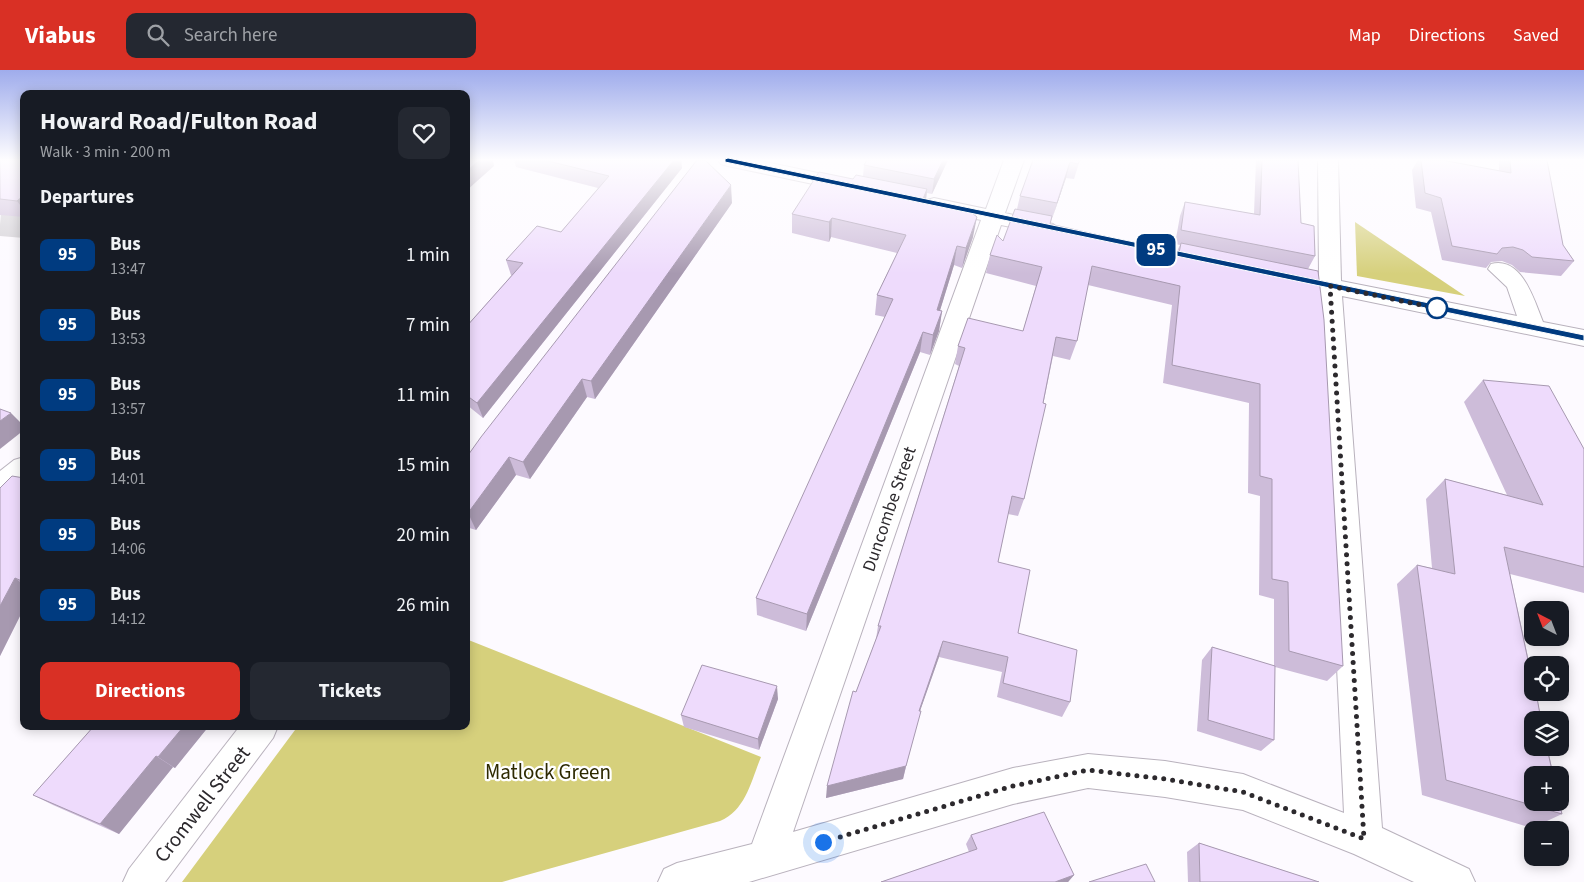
<!DOCTYPE html>
<meta charset="utf-8">
<style>
:root{--surface:#171b24;--page:#242831;--text:#f1f3f6;--muted:#9ea1a6;--accent:#d93025}
body{margin:0;font-family:"Source Sans 3",sans-serif;background:var(--page);color:var(--text);height:100vh;display:flex;flex-direction:column;font-size:19px;white-space:nowrap}
*{box-sizing:border-box;margin:0}
p{font-size:16px;color:var(--muted)}
.icon{flex:none;width:28px;height:28px;fill:none;stroke:currentColor;stroke-width:2;stroke-linecap:round;stroke-linejoin:round}
.map{position:relative;flex:1;overflow:hidden}
.drawer{position:absolute;left:20px;top:20px;width:450px;height:640px;display:flex;flex-direction:column;background:var(--surface);border-radius:10px;box-shadow:0 2px 12px #0003}
.drawer>*{flex:none}
.badge{padding:0 10px;border-radius:8px;font-size:18px;line-height:32px}
.needle{width:32px;rotate:318deg}
.tools{position:absolute;left:1524px;top:531px;display:grid;gap:10px}
.tools a{display:grid;place-items:center;width:45px;height:45px;border-radius:10px;background:var(--surface);box-shadow:0 2px 12px #0003;font-size:25px}
.you{position:absolute;width:25px;height:25px;margin:-12px;border:4px solid #fff;border-radius:50%;background:#1a73e8;box-shadow:0 0 0 8px #1a73e833}
.map>.badge{position:absolute;translate:-50% -50%;box-shadow:0 0 0 2px #fff}
h2{padding:0 20px;font-size:19px;line-height:45px}
.round{display:grid;place-items:center;flex:none;width:52px;height:52px;border-radius:10px;background:var(--page)}
.overview{display:flex;align-items:center;justify-content:space-between;height:85px;padding:0 20px}
h1{font-size:24px;font-weight:700;line-height:38px}
.button{display:flex;gap:10px;margin-top:auto;padding:10px 20px}
.button a{flex:1;height:58px;border-radius:10px;background:var(--accent);color:#fff;font-size:20px;font-weight:700;line-height:58px;text-align:center}
.button a+a{background:var(--page);color:var(--text)}
ul{padding:0;list-style:none}
li{display:flex;align-items:center;gap:15px;height:70px;padding:0 20px}
li div{flex:1}
li b{display:block;font-size:19px}
li em{font-style:normal}
li .badge{min-width:55px;font-weight:700;text-align:center}
header{display:flex;align-items:center;gap:30px;box-sizing:border-box;height:70px;padding:0 25px;background:var(--accent);color:#fff}
header strong{font-size:24px}
nav{display:flex;gap:28px;margin-inline-start:auto;font-size:18px}
.search{width:350px;height:45px;background:var(--page);display:flex;align-items:center;gap:12px;box-sizing:border-box;padding:0 18px;border-radius:10px;color:var(--muted);font-size:19px}
.map>svg:first-child{display:block}
</style>
<header>
<strong>Viabus</strong>
<div class="search"><svg class="icon" aria-label="search" viewBox="0 0 24 24"><circle cx="10" cy="10" r="6"/><path d="M15 15l6 6"/></svg>Search here</div>
<nav><a>Map</a><a>Directions</a><a>Saved</a></nav>
</header>
<div class="map">
<svg width="1584" height="812" viewBox="0 0 1584 812">
<rect width="100%" height="100%" fill="#fdfaff"/>
<g fill="#d6d07c">
<path d="M1355,152L1465,226L1357,206Z"/>
<path d="M466,569L761,687C751,711 746,740 720,751L502,812H182L298,656H466Z"/>
</g>
<g fill="none" stroke-linecap="round" stroke-linejoin="round">
<path stroke="#d3d0d5" stroke-width="22" stroke-dasharray="22 11" stroke-linecap="butt" d="M0,155L24,157"/>
<defs>
<g id="minor">
<path d="M718,90H756L851,110L858,112L861,116L858,120L851,122L728,96L721,94Z"/>
<path d="M1004,90H1024L1005,143L1053,154L1057,158L1053,162L1046,164L1001,155L793,762L1013,698L1088,684L1165,691L1243,704L1344,743L1319,221L1274,211L1271,206L1274,201L1282,199L1319,206L1318,90H1338L1341,211L1517,246L1507,217L1488,199L1491,194C1522,186 1534,230 1543,252L1584,260V276L1342,226L1382,758L1469,799L1475,812H1414L1354,784L1243,740L1165,727L1088,718L1013,734L749,812H658L664,799L677,793L752,774L981,150L927,138L924,134L927,130L934,128L986,139Z"/>
<path d="M24,387V413L10,425L0,428V401L14,390Z"/>
<path d="M240,656H278L273,668L165,812H123L129,799Z"/>
</g>
</defs>
<use href="#minor" stroke="#b9b2bd" stroke-width="2"/>
<use href="#minor" fill="#fff" fill-rule="evenodd"/>
</g>
<g fill="#cdbcd9">
<path d="M0,90H24V147L0,145Z"/>
<path d="M514,90H681L682,98L483,348L467,335L466,336V257L512,205H511L506,190L561,162L598,118L516,97Z"/>
<path d="M867,90H948L932,124L927,123L926,130L973,167L962,198L954,195L940,240L942,241L939,261L930,285L920,282L806,561L757,545L756,528L885,247L875,245L877,225L897,183L831,167L829,172L792,163V144L853,109L863,106L864,95Z"/>
<path d="M1033,90H1080L1074,109L1066,108L1050,154L1176,183L1180,175L1175,174L1180,146L1185,132L1254,144L1256,90H1298L1301,153L1315,186L1308,199L1343,596L1327,611L1275,597L1274,670L1261,681L1197,661L1202,590L1212,577L1274,596V529L1259,525L1260,426L1248,423L1249,333L1163,313L1172,235L1088,215L1077,271L1070,290L1053,286L1024,429L1018,446L1008,444L998,492L1018,563L1070,632L1062,647L997,627L1002,602L939,587L920,641L903,709L826,728L856,622L876,569L878,556L959,296L955,294L958,276L1023,261L1036,216L986,203L990,185L1003,171L1017,139L1020,126Z"/>
<path d="M1418,90H1442L1499,101V90H1547L1563,175L1574,191L1561,206L1520,202L1512,195L1502,191L1491,192L1486,198L1442,190L1431,142L1416,138L1412,100Z"/>
<path d="M732,133L595,329L587,327L530,409L516,405L476,460L466,457V388Z"/>
<path d="M1483,310L1584,379V523L1510,504L1562,744L1532,758L1422,725L1397,514L1417,495L1432,498L1426,429L1445,409L1507,425L1464,332Z"/>
<path d="M24,408V538L0,586V418Z"/>
<path d="M778,629L759,680L684,657L681,645Z"/>
<path d="M94,656H209L175,698L173,697L119,764L53,735L33,725Z"/>
<path d="M971,765L1074,805L1068,812H881L969,782L966,774Z"/>
<path d="M1199,773L1319,812H1188L1187,782Z"/>
</g>
<g fill="#a799b0">
<path d="M479,90H493L494,96L466,121V102Z"/>
<path d="M674,90H681L682,98L483,348L477,333Z"/>
<path d="M943,90H948L932,124L934,109Z"/>
<path d="M1070,92L1066,108L1052,149L1057,133Z"/>
<path d="M731,115L732,133L595,329L591,311Z"/>
<path d="M927,119L925,139L923,129Z"/>
<path d="M24,125V140L17,131Z"/>
<path d="M977,147L973,167L962,198L966,178Z"/>
<path d="M832,148L831,167L829,172V152Z"/>
<path d="M957,176L954,195L934,260L937,240Z"/>
<path d="M942,241L939,261L930,285L933,265Z"/>
<path d="M923,262L920,282L806,561L807,544Z"/>
<path d="M582,309L587,327L530,409L523,392Z"/>
<path d="M11,343L24,356V360L0,379V351Z"/>
<path d="M509,387L516,405L476,460L468,443Z"/>
<path d="M15,508L24,515V538L0,586V536Z"/>
<path d="M943,571L939,587L915,655L919,641Z"/>
<path d="M777,616L778,629L759,680L758,669Z"/>
<path d="M184,656H209L175,698L158,687Z"/>
<path d="M156,686L173,697L119,764L100,754Z"/>
<path d="M906,696L903,709L826,728L827,716Z"/>
<path d="M1074,805L1068,812H1055Z"/>
</g>
<g fill="#eedbfc" stroke="#a799b0">
<path d="M0,90H24V125L17,131L0,129Z"/>
<path d="M466,90H479L466,102Z"/>
<path d="M544,90H674L477,333L466,325V257L523,193L506,190L537,156L561,162L609,106Z"/>
<path d="M697,90H705L731,115L591,311L582,309L523,392L509,387L468,443L466,442V388L481,367Z"/>
<path d="M867,90H943L934,109L864,95Z"/>
<path d="M1033,90H1080L1078,94L1070,92L1057,133L1020,126Z"/>
<path d="M1262,90H1298L1301,153L1314,156L1315,186L1181,160L1185,132L1260,145Z"/>
<path d="M1421,90H1442L1511,103L1510,90H1547L1563,175L1574,191L1532,187L1523,180L1513,177L1502,178L1497,184L1452,176L1441,128L1425,123Z"/>
<path d="M819,102L853,109L856,105L927,119L923,129L967,139L977,147L966,178L957,176L937,240L942,241L933,265L923,262L807,544L756,528L820,387L893,229L877,225L906,165L832,148L829,152L792,144Z"/>
<path d="M1015,139L1052,146L1050,154L1179,183L1181,173L1318,201L1324,250L1343,596L1289,581L1288,512L1272,509V409L1260,406V314L1172,295L1180,216L1092,196L1077,271L1056,267L1043,333L1046,334L1024,429L1012,426L998,492L1030,500L1018,563L1077,580L1070,632L1003,613L1008,587L943,571L919,641H921L906,696L827,716L853,621L856,622L881,556H878L965,278L958,276L968,248L1023,261L1042,197L990,185L997,165L1003,171Z"/>
<path d="M1483,310L1549,316L1584,379V497L1504,477L1532,609V622H1536L1541,650H1532V678H1547L1553,705H1532V732H1559L1562,744L1446,710L1417,495L1455,504L1445,409L1543,435Z"/>
<path d="M0,339L11,343L0,351Z"/>
<path d="M12,406L24,408V487L23,488L24,489V512L15,508L0,536V418Z"/>
<path d="M1212,577L1275,596L1274,670L1208,650Z"/>
<path d="M702,595L777,616L758,669L681,645Z"/>
<path d="M94,656H184L158,687L156,686L100,754L33,725Z"/>
<path d="M1044,742L1074,805L1055,812H881L977,779L971,765Z"/>
<path d="M1199,773L1319,812H1200Z"/>
<path d="M1146,794L1155,812H1089Z"/>
</g>
<linearGradient id="sky" x2="0" y2="1"><stop stop-color="#9facec"/><stop offset="0.44" stop-color="#fefdff"/><stop offset="1" stop-color="#fefdff" stop-opacity="0"/></linearGradient>
<rect width="1584" height="204" fill="url(#sky)"/>
<path fill="#003b80" stroke="#fff" d="M728,88L1584,265V271L725,92V89Z"/>
<g fill="none" stroke-linecap="round" stroke-linejoin="round">
<path stroke="#2c292d" stroke-width="5" stroke-dasharray="0 9" d="M823,772L1013,716L1088,700L1165,709L1243,722L1364,769L1330,216L1440,239L1437,238"/>
</g>
<circle fill="#fff" stroke="#003b80" stroke-width="2.5" cx="1437" cy="238" r="10"/>
<g text-anchor="middle" stroke-width="4.5" stroke-linejoin="round" paint-order="stroke">
<g font-size="18" fill="#2c292d" stroke="#fff">
<text transform="translate(889 439) rotate(-71)" y="6">Duncombe Street</text>
</g>
<g font-size="21" fill="#2e2a00" stroke="#fff">
<text x="548" y="709">Matlock Green</text>
</g>
<g font-size="21" fill="#2c292d" stroke="#fff">
<text transform="translate(202 734) rotate(-52)" y="7">Cromwell Street</text>
</g>
</g>
</svg>
<div class="tools">
<a><svg class="needle" viewBox="-14 -14 28 28"><path d="M0-13l5 13h-10z" fill="#e53935"/><path d="M0 13l5-13h-10z" fill="#9ea1a6"/></svg></a>
<a><svg class="icon" aria-label="locate" viewBox="0 0 24 24"><circle cx="12" cy="12" r="6"/><path d="M12 2v4M12 18v4M2 12h4M18 12h4"/></svg></a>
<a><svg class="icon" aria-label="layers" viewBox="0 0 24 24"><path d="M12 4l9 5-9 5-9-5zM3 14l9 5 9-5"/></svg></a>
<a>+</a>
<a>−</a>
</div>
<div class="you" style="left:823px;top:772px"></div>
<b class="badge" style="left:1156px;top:180px;background:#003b80;color:#fff">95</b>
<section class="drawer">
<div class="overview"><div><h1>Howard Road/Fulton Road</h1><p>Walk · 3 min · 200 m</p></div><a class="round"><svg class="icon" aria-label="heart" viewBox="0 0 24 24"><path d="M12 20l-8-8c-3-5 5-10 8-4 3-6 11-1 8 4z"/></svg></a></div>
<h2>Departures</h2>
<ul>
<li><span class="badge" style="background:#003b80;color:#fff">95</span><div><b>Bus</b><p>13:47</p></div><em>1 min</em></li>
<li><span class="badge" style="background:#003b80;color:#fff">95</span><div><b>Bus</b><p>13:53</p></div><em>7 min</em></li>
<li><span class="badge" style="background:#003b80;color:#fff">95</span><div><b>Bus</b><p>13:57</p></div><em>11 min</em></li>
<li><span class="badge" style="background:#003b80;color:#fff">95</span><div><b>Bus</b><p>14:01</p></div><em>15 min</em></li>
<li><span class="badge" style="background:#003b80;color:#fff">95</span><div><b>Bus</b><p>14:06</p></div><em>20 min</em></li>
<li><span class="badge" style="background:#003b80;color:#fff">95</span><div><b>Bus</b><p>14:12</p></div><em>26 min</em></li>
</ul>
<div class="button"><a>Directions</a><a>Tickets</a></div>
</section>
</div>
